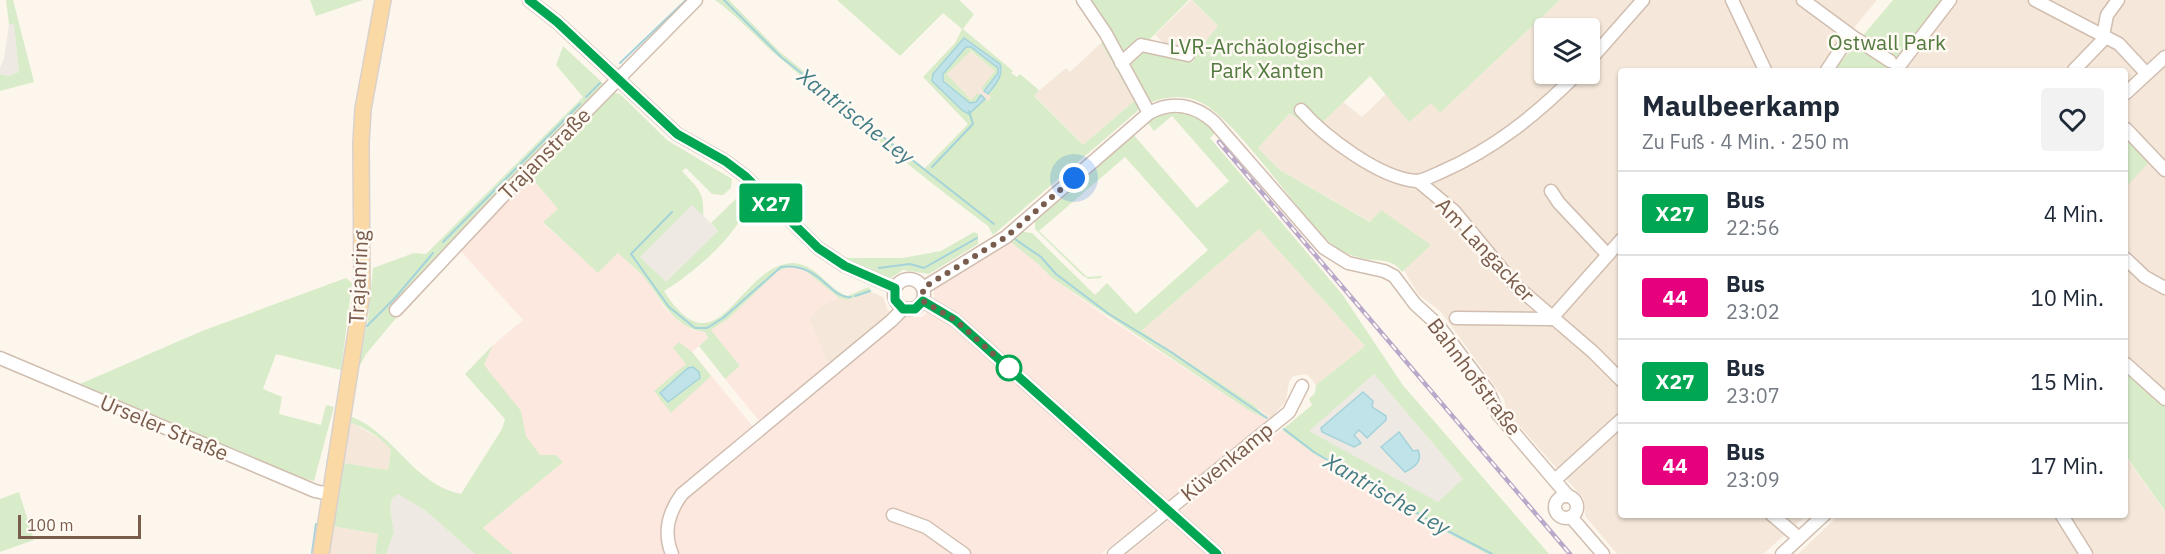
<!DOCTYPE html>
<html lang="de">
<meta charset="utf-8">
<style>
:root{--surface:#fff;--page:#f2f2f3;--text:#1f2937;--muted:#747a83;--line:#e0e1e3}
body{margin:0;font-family:"IBM Plex Sans",sans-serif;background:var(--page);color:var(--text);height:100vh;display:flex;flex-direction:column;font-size:22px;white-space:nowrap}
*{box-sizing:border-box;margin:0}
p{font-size:20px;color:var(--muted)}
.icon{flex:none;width:33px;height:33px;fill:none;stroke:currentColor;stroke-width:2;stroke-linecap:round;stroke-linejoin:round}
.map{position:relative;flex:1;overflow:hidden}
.sheet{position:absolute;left:1618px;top:68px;width:510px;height:450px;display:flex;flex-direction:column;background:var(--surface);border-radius:6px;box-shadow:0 2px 4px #0004}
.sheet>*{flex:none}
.badge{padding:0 12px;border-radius:4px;font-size:21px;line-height:39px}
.controls{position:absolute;left:1534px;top:18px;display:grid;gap:12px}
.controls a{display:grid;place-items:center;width:66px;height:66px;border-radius:6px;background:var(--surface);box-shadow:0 2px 4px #0004;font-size:30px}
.scale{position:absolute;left:18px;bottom:15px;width:123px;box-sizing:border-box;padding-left:6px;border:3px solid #7a5c4d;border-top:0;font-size:16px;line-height:21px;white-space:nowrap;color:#7a5c4d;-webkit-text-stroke:4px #fffaf3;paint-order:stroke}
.you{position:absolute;width:30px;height:30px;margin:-15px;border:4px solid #fff;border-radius:50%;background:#1a73e8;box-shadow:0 0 0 9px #1a73e833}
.map>.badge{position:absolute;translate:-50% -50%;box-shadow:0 0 0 3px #fff}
.round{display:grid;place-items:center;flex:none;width:63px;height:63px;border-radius:6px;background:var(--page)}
.overview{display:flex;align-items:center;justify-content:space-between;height:102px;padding:0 24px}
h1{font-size:28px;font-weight:800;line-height:45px}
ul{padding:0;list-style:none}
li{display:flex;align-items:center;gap:18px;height:84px;padding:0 24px;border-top:2px solid var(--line)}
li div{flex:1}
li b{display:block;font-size:22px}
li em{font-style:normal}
li .badge{min-width:66px;font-weight:700;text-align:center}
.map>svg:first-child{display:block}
</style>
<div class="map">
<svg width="2165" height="554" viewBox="0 0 2165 554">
<rect width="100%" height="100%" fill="#fdf6ec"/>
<g fill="#f5e8da" fill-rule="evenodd">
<path d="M1191,0L1218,26L1197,52L1165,44L1155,35Z"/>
<path d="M1560,0H1877L1844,40L1824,70H1622V514L1807,515L1763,554H1617L1585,516L1584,499L1507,412L1504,399L1441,312L1419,295L1409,279L1404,270L1430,245L1380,211L1371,222L1280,170L1258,148L1290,113L1321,124L1343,102L1362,117L1386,94L1409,122L1431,102L1440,113ZM1545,28H1590V74H1545Z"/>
<path d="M1956,0H2165V398L2126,362V70H1897Z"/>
<path d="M1101,43L1134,101L1083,145L1034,95L1066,68L1070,72Z"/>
<path d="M970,51L995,71L981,88L992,96L988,101L971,100L947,74Z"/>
<path d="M1259,229L1365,346L1316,385L1307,374L1293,376L1289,382L1286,401L1270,419L1254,405L1141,331Z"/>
<path d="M871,292L883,297L888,310L882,324L833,364L826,360L809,319L821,305L839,298L847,300Z"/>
<path d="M349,421L384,441L391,450L388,470L342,463Z"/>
<path d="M2126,457L2165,512V554H1798L1839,515L2126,514Z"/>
<path d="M332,526L378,534L375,554H328Z"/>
</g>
<g fill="#fde8e0">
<path d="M530,176L558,209L543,223L598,272L618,252L648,282L665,309L681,323L693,330L705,332L708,338L692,352L754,428L760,422L725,379L740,366L711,330L728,319L778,271L793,266L802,268L839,298L821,305L809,319L826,360L833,364L882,324L888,310L901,317H922L934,306V287L1008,240L1037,263L1052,278L1108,318L1248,410L1268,420L1101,554H513L483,528L563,462L556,455H540L526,436L521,411L483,365L493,345L523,320L458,248Z"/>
<path d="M1282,430L1314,454L1365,482L1429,523L1487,554H1127Z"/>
</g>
<g fill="#efe9e4">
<path d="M9,24H14L19,72L9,76L0,74V68L4,59Z"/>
<path d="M692,204L718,231L666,283L640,257Z"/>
<path d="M1374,374L1463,479L1438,503L1308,431Z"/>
<path d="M398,493L426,511L475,554H386L394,532L390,509L392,498Z"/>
</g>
<g fill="#d8ecc9" fill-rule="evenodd">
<path d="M6,0H13L34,82L0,91V74L9,76L19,72L14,24H9Z"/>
<path d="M310,0H363L316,16Z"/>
<path d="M715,0H729L780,52L924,169L968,124L923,77L955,43L962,29L943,13L900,56L837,0H959L974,14L963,29L1013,71L1011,73L1017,77L1020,74L1039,90L1034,96L1083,145L1134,101L1101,43L1106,42L1142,107L993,235L988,226C917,173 847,116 780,58C757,39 739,17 715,0ZM964,38L1002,69L998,81L988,94L991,97L988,101L985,99L969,113L933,74Z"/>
<path d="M1088,0H1189L1148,41L1123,56Z"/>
<path d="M1192,0H1560L1440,113L1431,103L1409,122L1370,76L1321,124L1317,134L1290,113L1258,148L1280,170L1370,222L1381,210L1431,245L1402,272C1392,257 1376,262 1361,258C1347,255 1335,248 1325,238C1294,208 1230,110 1195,100C1178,94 1162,98 1146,104L1124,63L1141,48L1193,62L1197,52L1218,26Z"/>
<path d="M1893,0H1950L1896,70H1834Z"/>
<path d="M563,46L607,87L491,203L390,310L397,317L366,354L358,369L368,319L373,268L414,253L426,254L583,97L556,65Z"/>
<path d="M966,47H971L998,68V73L984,91L981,88L995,71L971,51L947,74L971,100L977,93L981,95L976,102L970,103L943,80V75Z"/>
<path d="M614,93L620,94L667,140L732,179L731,188L723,195L712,194L686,168L682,171C697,188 705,191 703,216L692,205L640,257L666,282L718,231L711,223L744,191L751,197C741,233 695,272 664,291C718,376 739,265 792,263C816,263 828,289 847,296L869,287L871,292L847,300L839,298L802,268L793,266L778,271L728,319L711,330L740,366L725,379L699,346L708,338L705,332C676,328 665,306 649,284C641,272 628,263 618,253L598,273L543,222L558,209L530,176Z"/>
<path d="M1188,110L1218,130L1210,138L1342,294L1402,384L1549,554H1487L1429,523L1365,482L1314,454L1282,430L1312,405L1309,399L1315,393L1316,385L1365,346L1259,229L1141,331L1254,405L1268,420L1248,410L1052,278L1037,263L1008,240L1018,231L1032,233L1095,295L1107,283L1136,314L1208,250L1125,157L1039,231L1087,277L1102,276L1101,278L1088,279L1082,275L1035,229V216L1132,133L1197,208L1229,181L1172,116L1154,131L1148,123L1150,116L1160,111ZM1374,374L1463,479L1438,502L1309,431Z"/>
<path d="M2126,131L2152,159L2126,187Z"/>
<path d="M974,232L978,234V244L929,274L903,270L891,278L844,261L845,258H903L941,251Z"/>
<path d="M346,278L352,283L341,370L276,354L263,389L282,397L279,414L321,425L326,405L334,407L314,481L293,476L80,384L202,331Z"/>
<path d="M679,342L692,352L711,376L671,413L654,391L686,364L673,348Z"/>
<path d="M493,345L484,365L521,411L526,436L540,455H556L563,462L483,528L513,554H475L426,511L398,494L392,498L390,509L394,532L386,554H375L378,534L332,526L343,463L388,470L391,450C380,436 366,429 350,422L352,417C395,434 414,485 461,494L502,429L505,419L465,374Z"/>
<path d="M2126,372L2165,406V511L2126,456Z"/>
<path d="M19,492L34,540L0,552V499Z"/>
</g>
<g fill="#bfe3e8" stroke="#a5d3da" stroke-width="1.5">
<path d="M964,38L1000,64C1004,76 995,85 988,94L984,91L998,73V68L971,47H966L943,74V81L970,103L976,102L981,95L985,99L969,114L963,111L932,81L933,74Z"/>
<path d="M693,367L699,372L700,378L668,402L660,393L688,368Z"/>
<path d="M1363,392L1373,401L1372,407L1386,416V420L1367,438L1359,430L1354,435L1361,443L1354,447L1322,432L1321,428Z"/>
<path d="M1399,432L1413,451L1418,450C1423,461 1415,467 1405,472L1381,447Z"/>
</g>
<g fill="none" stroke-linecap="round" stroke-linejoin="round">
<g stroke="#a5d3da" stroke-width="2">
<path d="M724,0L781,57L994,224"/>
<path d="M620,63L686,0"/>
<path d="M586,97L600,83"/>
<path d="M932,167L973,124L969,111"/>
<path d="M672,212L631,254L669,307L695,328H707L723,318L781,267C821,262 830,300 851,297"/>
<path d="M1015,239L1041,257L1056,274L1109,314L1171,352L1267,418"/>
<path d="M443,242L580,104"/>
<path d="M879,268L910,264L924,268L977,238"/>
<path d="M855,296L870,291"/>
<path d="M367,326L395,298L433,253"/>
<path d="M1284,429L1314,452L1446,530L1492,554"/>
<path d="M327,465L330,450"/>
<path d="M312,553L316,524"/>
</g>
<defs>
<g id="minor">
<path d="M529,0L557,22L677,134L725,161L745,176L818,248L845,266L895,288"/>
<path d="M1083,0L1106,34L1149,113"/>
<path d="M1732,0L1765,70"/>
<path d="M1803,0L1856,39"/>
<path d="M2035,0L2119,44L2146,73"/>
<path d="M1858,40L1890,61"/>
<path d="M1590,60L1643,0"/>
<path d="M1121,63L1141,45L1188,55"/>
<path d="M1827,70L1850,35"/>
<path d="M1896,70L1950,0"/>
<path d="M2074,70L2102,41L2107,15L2118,0"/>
<path d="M2126,93L2165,57"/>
<path d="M1301,110C1324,136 1379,178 1416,181C1423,181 1434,175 1441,172C1494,149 1536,115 1577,74"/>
<path d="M2126,129L2165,170"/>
<path d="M1418,181L1454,211L1515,285L1593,352L1622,381"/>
<path d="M1551,191L1559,203L1607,254"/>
<path d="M2126,259L2145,277L2165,288"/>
<circle cx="909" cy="294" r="15"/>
<path d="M923,288L1006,237L1149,113C1172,100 1195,105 1214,122L1324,248L1348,263L1384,271L1394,276L1415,304L1438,325L1488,391L1498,414L1568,496"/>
<path d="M923,301L955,320L1217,554"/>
<path d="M396,310L502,197L696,0"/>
<path d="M1456,318L1551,319"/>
<path d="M1551,319L1622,239"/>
<path d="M0,358L315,491L329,494"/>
<path d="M2126,364L2165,399"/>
<path d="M1556,479L1622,419"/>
<circle cx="1566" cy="507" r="11"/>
<path d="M1771,514L1799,538"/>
<path d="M2061,514L2086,554"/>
<path d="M893,515L926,527L964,554"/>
<path d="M1571,517L1603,554"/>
<path d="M672,554C663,532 668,513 682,494L891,321L903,309"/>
<path d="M1114,554L1289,412L1302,386"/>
<path d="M1782,554L1825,514"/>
</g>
<path id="major" d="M321,554L362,294L361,143L363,109L383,0"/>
</defs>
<use href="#minor" stroke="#d1beb0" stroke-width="15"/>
<use href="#major" stroke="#dad1cd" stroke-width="18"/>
<use href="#minor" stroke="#fff" stroke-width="12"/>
<use href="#major" stroke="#fbd9a5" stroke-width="15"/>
<defs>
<path id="rail" d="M1219,142L1570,554"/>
</defs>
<use href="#rail" stroke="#b9a8c9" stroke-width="4.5"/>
<use href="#rail" stroke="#fffaf3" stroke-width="2" stroke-dasharray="7" stroke-linecap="butt"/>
</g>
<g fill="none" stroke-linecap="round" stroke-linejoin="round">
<defs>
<path id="line" d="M529,0L557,22L677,134L725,161L745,176L818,248L845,266L895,288V300L903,309H915L923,301L955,320L1217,554"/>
</defs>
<use href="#line" stroke="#fff" stroke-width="14"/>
<use href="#line" stroke="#00a651" stroke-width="9"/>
<path stroke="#7a5c4d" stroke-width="6" stroke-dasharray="0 10.8" d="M1009,368L955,320L923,301V288L1006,237L1074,178"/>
</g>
<circle fill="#fff" stroke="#00a651" stroke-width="3" cx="1009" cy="368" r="12"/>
<g text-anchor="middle" stroke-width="5" stroke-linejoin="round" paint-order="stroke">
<g font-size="21" fill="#537a41" stroke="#fffaf3">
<text x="1887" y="50">Ostwall Park</text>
<text x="1267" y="54">LVR-Archäologischer<tspan x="1267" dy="24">Park Xanten</tspan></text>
</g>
<g font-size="21" fill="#7a5c4d" stroke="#fffaf3">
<text transform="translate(545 154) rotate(-45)" y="7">Trajanstraße</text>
<text transform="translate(1485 250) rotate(47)" y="7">Am Langacker</text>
<text transform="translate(359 277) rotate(-87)" y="7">Trajanring</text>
<text transform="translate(1474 377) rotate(53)" y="7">Bahnhofstraße</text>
<text transform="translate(164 428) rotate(23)" y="7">Urseler Straße</text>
<text transform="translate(1227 462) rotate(-39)" y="7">Küvenkamp</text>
</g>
<g font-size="22" font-style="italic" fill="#437c86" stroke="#fffaf3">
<text transform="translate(856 116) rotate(38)" y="8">Xantrische Ley</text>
<text transform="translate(1387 494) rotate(30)" y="8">Xantrische Ley</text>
</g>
</g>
</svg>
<div class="controls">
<a><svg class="icon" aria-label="layers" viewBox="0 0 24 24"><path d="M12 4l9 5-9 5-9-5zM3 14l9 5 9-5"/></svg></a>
</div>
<div class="scale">100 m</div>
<div class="you" style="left:1074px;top:178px"></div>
<b class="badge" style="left:771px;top:203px;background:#00a651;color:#fff">X27</b>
<section class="sheet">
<div class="overview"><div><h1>Maulbeerkamp</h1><p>Zu Fuß · 4 Min. · 250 m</p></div><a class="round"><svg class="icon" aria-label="heart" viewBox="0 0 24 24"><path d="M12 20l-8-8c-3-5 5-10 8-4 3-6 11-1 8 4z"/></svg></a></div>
<ul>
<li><span class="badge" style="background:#00a651;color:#fff">X27</span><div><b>Bus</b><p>22:56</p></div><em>4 Min.</em></li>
<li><span class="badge" style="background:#e6007e;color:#fff">44</span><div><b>Bus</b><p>23:02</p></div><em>10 Min.</em></li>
<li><span class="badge" style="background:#00a651;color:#fff">X27</span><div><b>Bus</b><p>23:07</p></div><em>15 Min.</em></li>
<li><span class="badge" style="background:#e6007e;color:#fff">44</span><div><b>Bus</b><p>23:09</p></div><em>17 Min.</em></li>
</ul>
</section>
</div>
